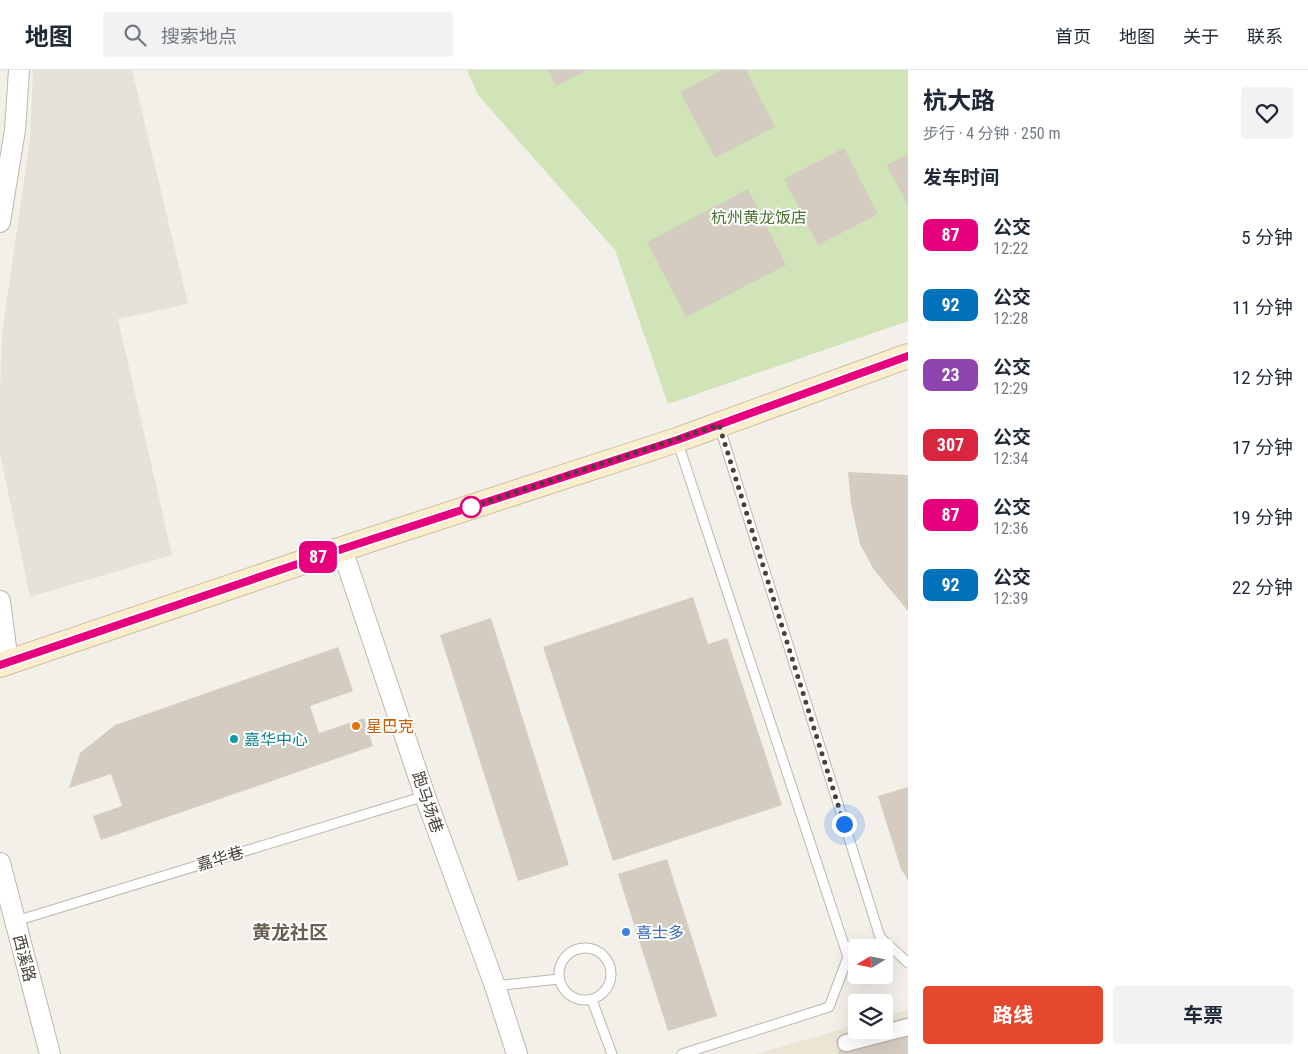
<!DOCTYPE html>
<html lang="zh">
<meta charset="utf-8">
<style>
:root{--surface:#fff;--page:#f2f2f3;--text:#1f2937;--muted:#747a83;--line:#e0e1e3;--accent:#e5482f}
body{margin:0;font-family:"Roboto Condensed","Noto Sans SC",sans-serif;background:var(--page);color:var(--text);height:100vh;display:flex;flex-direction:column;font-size:19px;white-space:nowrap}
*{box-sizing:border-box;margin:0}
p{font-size:16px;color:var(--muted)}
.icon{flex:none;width:28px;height:28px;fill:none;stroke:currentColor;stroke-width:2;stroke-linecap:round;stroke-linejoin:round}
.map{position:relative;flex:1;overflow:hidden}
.drawer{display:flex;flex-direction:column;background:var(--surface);width:400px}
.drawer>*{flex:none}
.badge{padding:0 10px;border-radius:8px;font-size:18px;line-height:32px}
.needle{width:32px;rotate:260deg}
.fabs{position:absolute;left:848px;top:869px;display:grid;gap:10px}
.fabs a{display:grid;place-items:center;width:45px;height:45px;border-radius:5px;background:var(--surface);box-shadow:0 5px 20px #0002;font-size:25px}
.you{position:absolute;width:25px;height:25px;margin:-12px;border:4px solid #fff;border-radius:50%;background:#1a73e8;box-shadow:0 0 0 8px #1a73e833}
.map>.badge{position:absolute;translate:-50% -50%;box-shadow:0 0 0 2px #fff}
h2{padding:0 15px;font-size:19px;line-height:45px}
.round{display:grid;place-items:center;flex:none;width:52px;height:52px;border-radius:5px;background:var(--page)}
.headline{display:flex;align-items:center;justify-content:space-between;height:85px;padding:0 15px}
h1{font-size:24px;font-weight:700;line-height:38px}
.button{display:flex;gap:10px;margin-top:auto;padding:10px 15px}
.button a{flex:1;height:58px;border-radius:5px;background:var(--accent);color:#fff;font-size:20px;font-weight:700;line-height:58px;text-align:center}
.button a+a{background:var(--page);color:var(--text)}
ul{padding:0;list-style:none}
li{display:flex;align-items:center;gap:15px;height:70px;padding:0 15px}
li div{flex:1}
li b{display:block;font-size:19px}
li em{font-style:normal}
li .badge{min-width:55px;font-weight:700;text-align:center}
header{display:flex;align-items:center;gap:30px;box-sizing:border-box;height:70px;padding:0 25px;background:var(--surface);border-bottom:1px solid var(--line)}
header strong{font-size:24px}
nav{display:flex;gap:28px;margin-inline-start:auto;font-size:18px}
.search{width:350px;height:45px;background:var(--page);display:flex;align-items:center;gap:12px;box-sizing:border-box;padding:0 18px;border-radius:5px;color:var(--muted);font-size:19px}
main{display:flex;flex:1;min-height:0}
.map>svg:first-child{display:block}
</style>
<header>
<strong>地图</strong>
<div class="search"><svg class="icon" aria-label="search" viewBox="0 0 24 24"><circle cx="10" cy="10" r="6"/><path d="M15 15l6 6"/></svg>搜索地点</div>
<nav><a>首页</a><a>地图</a><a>关于</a><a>联系</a></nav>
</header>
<main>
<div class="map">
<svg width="908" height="984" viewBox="0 0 908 984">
<rect width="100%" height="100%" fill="#f3f0ea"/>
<path fill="#e7e2d9" d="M33,0H132L188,234L118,249L172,485L30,527L0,384V321L2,264L30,69Z"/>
<path fill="#ebe5d5" d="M908,940V984H756L856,955V960H884V947Z"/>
<path fill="#d0e4b7" d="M467,0H908V251L668,334L615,180L478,25Z"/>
<g fill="#d4ccc0">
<path d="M548,0H587L556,16Z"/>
<path d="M722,0H746L775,57L715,88L680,22Z"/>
<path d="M844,78L878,144L818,175L784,109Z"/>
<path d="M908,84V136L887,95Z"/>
<path d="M748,119L786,195L686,247L647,172Z"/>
<path d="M848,402L908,405V541L874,500L860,474L851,433Z"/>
<path d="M693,527L708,574L727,568L782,735L613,791L543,577Z"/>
<path d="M491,548L569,795L518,811L440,565Z"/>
<path d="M338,577L353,621L310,636L319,663L364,648L373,676L101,770L93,746L122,736L111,704L69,718L80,683L115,655Z"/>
<path d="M908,717V810L901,799L878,726Z"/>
<path d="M667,789L717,946L668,961L618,804Z"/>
<path d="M908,963V984H839L838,981Z"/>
</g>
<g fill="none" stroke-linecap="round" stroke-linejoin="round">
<defs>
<g id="service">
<path d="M719,355L880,867L908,893"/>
<path d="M677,370L848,887L829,937L682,984"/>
<path d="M16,851L425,726"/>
<circle cx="585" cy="904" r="26"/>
<path d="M495,916L559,909"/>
<path d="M592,930L612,984"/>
</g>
<path id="minor" d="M846,973L908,957"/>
<g id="tertiary">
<path d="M0,152L15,60L19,0"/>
<path d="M342,479L425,726L495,916L517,984"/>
<path d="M0,531L8,593"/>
<path d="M0,793L50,984"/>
</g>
<path id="secondary" d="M0,595L342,479L677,370L908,286"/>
</defs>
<use href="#service" stroke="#beb8ad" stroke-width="11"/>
<use href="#minor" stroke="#beb8ad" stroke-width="19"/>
<use href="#tertiary" stroke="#beb8ad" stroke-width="22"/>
<use href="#secondary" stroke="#cfc19e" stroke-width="26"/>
<use href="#service" stroke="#fff" stroke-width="9"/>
<use href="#minor" stroke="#fff" stroke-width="16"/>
<use href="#tertiary" stroke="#fff" stroke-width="20"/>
<use href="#secondary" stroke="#faeece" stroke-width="24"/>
</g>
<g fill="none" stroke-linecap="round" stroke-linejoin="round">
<defs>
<path id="line" d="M0,595L342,479L677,370L908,286"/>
</defs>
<use href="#line" stroke="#fff" stroke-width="11"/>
<use href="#line" stroke="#e6007e" stroke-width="8"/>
<path stroke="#474139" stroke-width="5" stroke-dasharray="0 9" d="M471,437L468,438L719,355L844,754"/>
</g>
<circle fill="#fff" stroke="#e6007e" stroke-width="2.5" cx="471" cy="437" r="10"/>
<circle fill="#e8710a" stroke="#fff" stroke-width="2" cx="356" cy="656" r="5"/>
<circle fill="#0f9aa8" stroke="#fff" stroke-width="2" cx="234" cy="669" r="5"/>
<circle fill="#3f7fe0" stroke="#fff" stroke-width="2" cx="626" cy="862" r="5"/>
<g text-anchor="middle" stroke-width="4" stroke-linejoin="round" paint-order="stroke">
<g font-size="16" fill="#4b7331" stroke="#fff">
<text x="759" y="153">杭州黄龙饭店</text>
</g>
<g font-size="16" fill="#c56008" stroke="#fff" text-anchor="start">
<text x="366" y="662">星巴克</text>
</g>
<g font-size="16" fill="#0d838f" stroke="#fff" text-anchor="start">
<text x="244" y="675">嘉华中心</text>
</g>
<g font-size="16" fill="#474139" stroke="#fff">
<text transform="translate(428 732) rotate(71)" y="6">跑马场巷</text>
<text transform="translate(220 788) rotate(-17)" y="6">嘉华巷</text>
<text transform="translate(25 888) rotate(76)" y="6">西溪路</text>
</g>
<g font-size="16" fill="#366cbe" stroke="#fff" text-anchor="start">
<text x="636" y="868">喜士多</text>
</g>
<g font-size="19" font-weight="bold" fill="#685f51" stroke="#fff">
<text x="290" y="869">黄龙社区</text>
</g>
</g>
</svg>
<div class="fabs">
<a><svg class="needle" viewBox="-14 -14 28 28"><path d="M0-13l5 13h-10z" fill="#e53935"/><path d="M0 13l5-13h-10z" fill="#747a83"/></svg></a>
<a><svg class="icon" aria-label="layers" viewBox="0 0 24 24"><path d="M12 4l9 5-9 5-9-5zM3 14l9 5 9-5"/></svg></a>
</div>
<div class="you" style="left:844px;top:754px"></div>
<b class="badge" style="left:318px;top:487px;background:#e6007e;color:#fff">87</b>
</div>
<section class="drawer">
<div class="headline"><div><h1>杭大路</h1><p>步行 · 4 分钟 · 250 m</p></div><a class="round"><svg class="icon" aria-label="heart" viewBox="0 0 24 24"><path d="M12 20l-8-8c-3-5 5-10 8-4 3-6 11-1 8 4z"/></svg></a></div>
<h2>发车时间</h2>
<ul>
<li><span class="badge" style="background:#e6007e;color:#fff">87</span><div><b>公交</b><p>12:22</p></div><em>5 分钟</em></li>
<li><span class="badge" style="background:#0072bc;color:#fff">92</span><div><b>公交</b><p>12:28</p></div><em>11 分钟</em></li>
<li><span class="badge" style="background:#8e44ad;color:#fff">23</span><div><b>公交</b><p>12:29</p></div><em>12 分钟</em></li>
<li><span class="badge" style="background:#d7263d;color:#fff">307</span><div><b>公交</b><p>12:34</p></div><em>17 分钟</em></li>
<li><span class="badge" style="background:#e6007e;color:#fff">87</span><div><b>公交</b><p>12:36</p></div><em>19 分钟</em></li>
<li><span class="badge" style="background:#0072bc;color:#fff">92</span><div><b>公交</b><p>12:39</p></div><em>22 分钟</em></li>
</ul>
<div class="button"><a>路线</a><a>车票</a></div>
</section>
</main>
